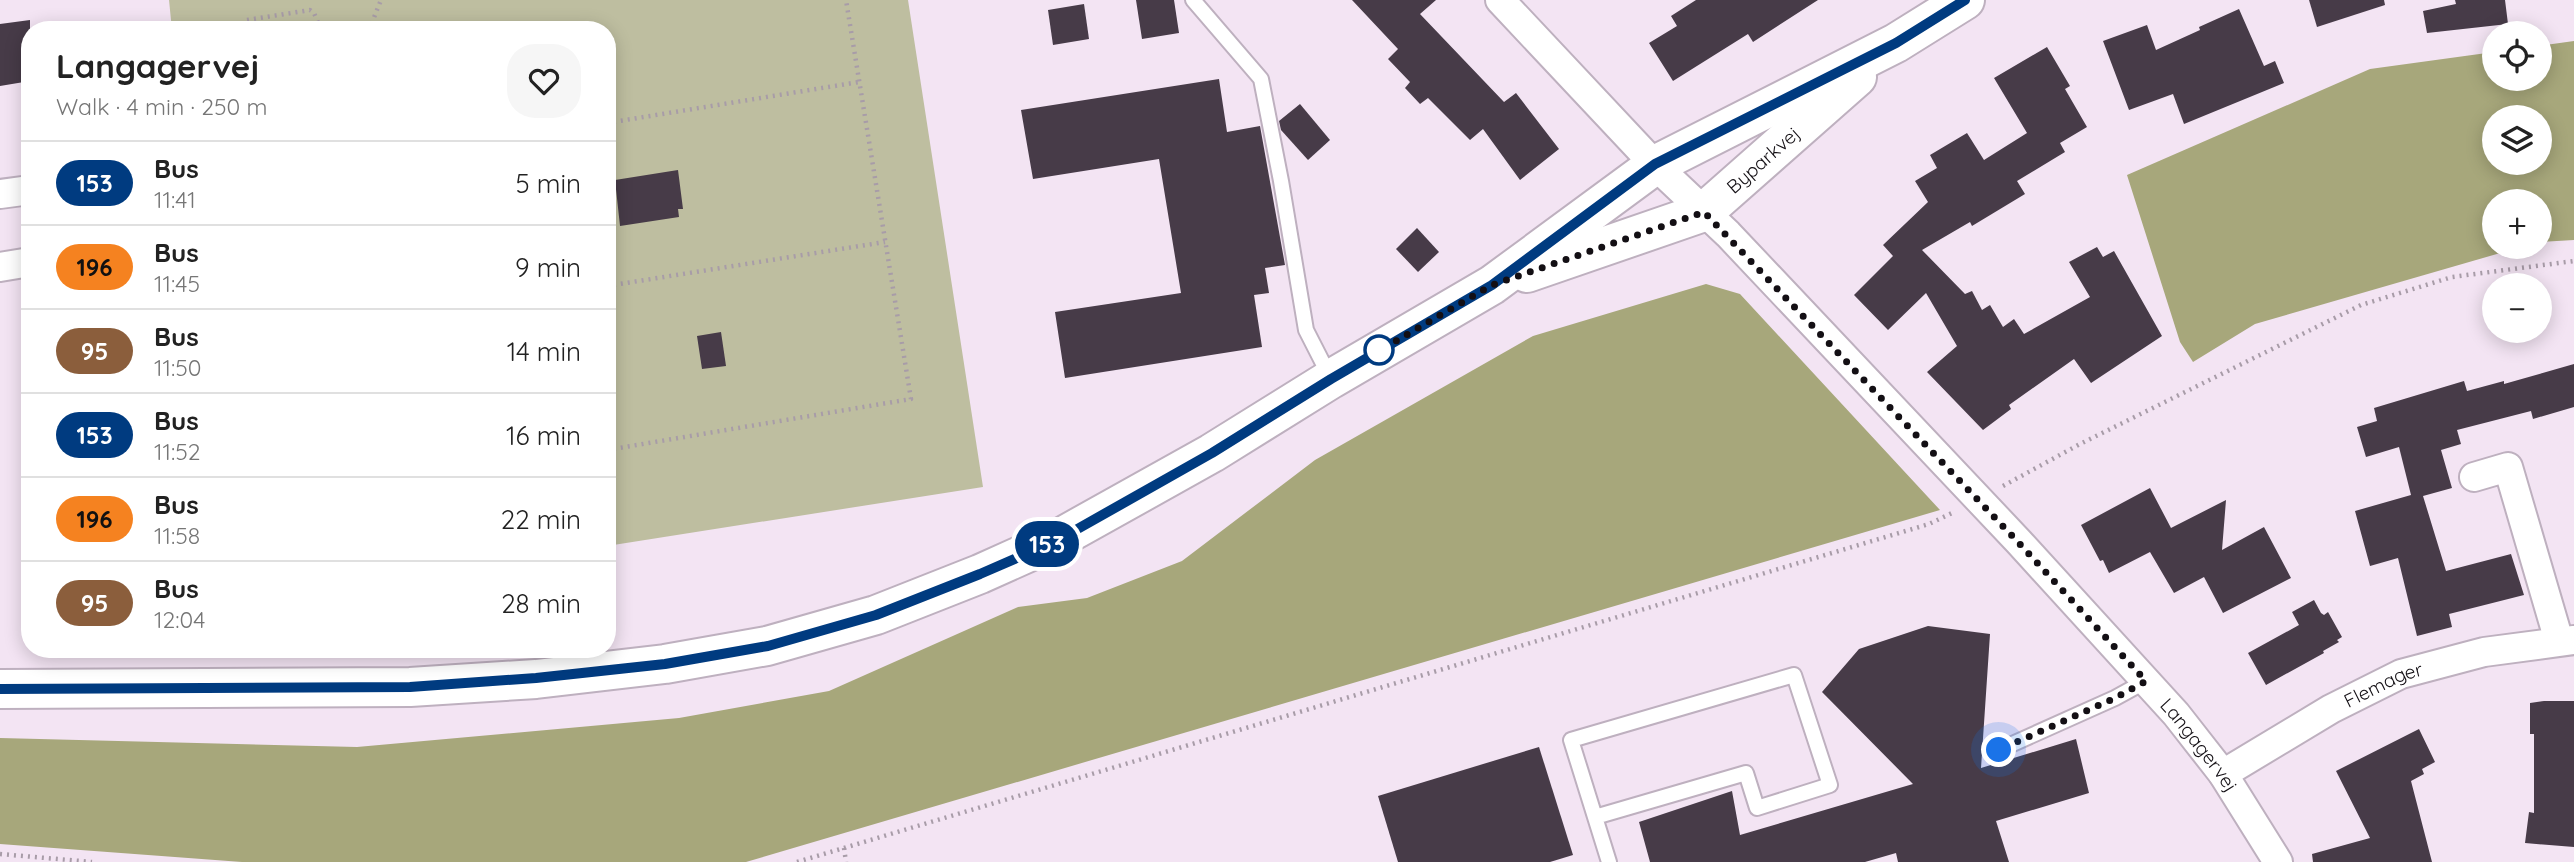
<!DOCTYPE html>
<meta charset="utf-8">
<style>
:root{--surface:#fff;--page:#f6f6f6;--text:#222;--muted:#767676;--line:#e0e0e0}
body{margin:0;font-family:Quicksand,sans-serif;background:var(--page);color:var(--text);height:100vh;display:flex;flex-direction:column;font-size:26px;white-space:nowrap}
*{box-sizing:border-box;margin:0}
p{font-size:23px;color:var(--muted)}
.icon{flex:none;width:38px;height:38px;fill:none;stroke:currentColor;stroke-width:2;stroke-linecap:round;stroke-linejoin:round}
.map{position:relative;flex:1;overflow:hidden}
.sheet{position:absolute;left:21px;top:21px;width:595px;height:637px;display:flex;flex-direction:column;background:var(--surface);border-radius:28px;box-shadow:0 4px 18px #0003}
.sheet>*{flex:none}
.badge{padding:0 14px;border-radius:23px;font-size:24px;line-height:46px}
.controls{position:absolute;left:2482px;top:21px;display:grid;gap:14px}
.controls a{display:grid;place-items:center;width:70px;height:70px;border-radius:50%;background:var(--surface);box-shadow:0 4px 18px #0003;font-size:35px}
.you{position:absolute;width:35px;height:35px;margin:-18px;border:5px solid #fff;border-radius:50%;background:#1a73e8;box-shadow:0 0 0 10px #1a73e833}
.map>.badge{position:absolute;translate:-50% -50%;box-shadow:0 0 0 4px #fff}
.round{display:grid;place-items:center;flex:none;width:74px;height:74px;border-radius:28px;background:var(--page)}
.summary{display:flex;align-items:center;justify-content:space-between;height:119px;padding:0 35px}
h1{font-size:33px;font-weight:700;line-height:52px}
ul{padding:0;list-style:none}
li{display:flex;align-items:center;gap:21px;height:84px;padding:0 35px;border-top:2px solid var(--line)}
li div{flex:1}
li b{display:block;font-size:26px}
li em{font-style:normal}
li .badge{min-width:77px;font-weight:700;text-align:center}
.map>svg:first-child{display:block}
</style>
<div class="map">
<svg width="2574" height="862" viewBox="0 0 2574 862">
<rect width="100%" height="100%" fill="#f3e4f3"/>
<path fill="#bebea0" d="M169,0H908L983,487L607,546V30H172Z"/>
<g fill="#a7a77b" fill-rule="evenodd">
<path d="M2574,41V240L2539,242V201H2494V247H2521L2255,324L2193,362L2180,342L2127,175L2370,69L2494,52V79H2539V46ZM2494,117H2539V163H2494Z"/>
<path d="M1706,284L1740,294L1940,510L746,862H242L0,844V738L357,747L679,718L829,691L1018,607L1087,598L1182,561L1315,460L1533,336Z"/>
</g>
<g fill="#473b48">
<path d="M1136,0H1174L1179,33L1142,39Z"/>
<path d="M1352,0H1436L1420,14L1504,102L1516,93L1559,149L1520,180L1483,129L1470,140L1428,98L1420,104L1405,88L1410,82L1388,59L1398,49Z"/>
<path d="M1696,0H1818L1753,42L1748,34L1673,81L1649,43L1677,26L1671,16Z"/>
<path d="M2309,0H2384L2385,5L2317,27Z"/>
<path d="M2455,0H2505L2508,24L2427,33L2423,11L2456,4Z"/>
<path d="M1084,4L1089,39L1053,45L1048,10Z"/>
<path d="M2239,9L2264,66L2275,61L2284,83L2184,124L2173,94L2129,110L2103,41L2147,25L2156,50L2200,30L2199,27Z"/>
<path d="M30,20V81L0,86V24Z"/>
<path d="M2047,47L2070,86L2065,89L2087,127L2060,143L2065,152L2017,181L2025,194L1972,226L1970,222L1922,250L1965,294L1972,291L1982,310L1990,305L2003,327L2014,319L2024,334L2090,297L2069,262L2097,247L2103,257L2114,251L2162,336L2091,383L2074,359L2009,405L2011,409L1983,430L1927,372L1957,346L1926,293L1888,330L1854,295L1893,256L1883,245L1928,202L1915,181L1937,168L1930,155L1967,133L1984,160L2027,133L1994,78Z"/>
<path d="M1219,79L1227,132L1260,126L1285,265L1265,268L1269,293L1254,295L1262,347L1065,378L1055,312L1181,293L1159,159L1033,179L1021,110Z"/>
<path d="M1300,104L1330,140L1308,160L1281,130L1279,121Z"/>
<path d="M678,170L683,209H678L679,217L620,226L615,180Z"/>
<path d="M1417,228L1439,252L1418,272L1396,249Z"/>
<path d="M721,332L726,366L702,369L697,336Z"/>
<path d="M2574,364V407L2533,419L2531,411L2457,430L2461,444L2441,450L2452,488L2423,496L2446,571L2511,554L2524,595L2449,614L2452,627L2417,636L2398,558L2370,566L2355,511L2411,495L2399,447L2366,457L2357,427L2377,421L2374,408L2464,381L2467,391L2504,381V384Z"/>
<path d="M2150,488L2171,528L2226,500L2222,550L2264,527L2291,578L2223,613L2204,577L2174,593L2150,552L2109,573L2103,560L2100,561L2081,525Z"/>
<path d="M2314,600L2321,613L2324,615L2328,612L2342,637L2337,640L2339,642L2323,651L2324,653L2266,685L2248,653L2299,625L2292,612Z"/>
<path d="M1928,626L1990,634L1981,768L2076,739L2089,793L1996,821L2009,862H1898L1896,853L1865,862H1650L1639,822L1732,791L1740,835L1913,784L1822,692L1859,649Z"/>
<path d="M2544,701H2574V847L2525,843L2529,812L2534,813V734H2530V703Z"/>
<path d="M2419,729L2435,762L2422,769L2424,774L2411,781L2432,862H2313L2312,854L2370,838L2336,771Z"/>
<path d="M1539,747L1573,855L1550,862H1398L1378,796Z"/>
</g>
<g fill="none" stroke-linecap="round" stroke-linejoin="round">
<defs>
<g id="lane">
<path d="M1193,0L1261,79L1281,181L1306,330L1330,377"/>
<path d="M1999,750L2115,698L2146,681"/>
<path d="M1595,817L1746,773L1757,808L1830,785L1794,675L1571,740L1609,862"/>
</g>
<g id="street">
<path id="s1" d="M1500,0L1655,165L1728,234L2019,542L2176,714L2223,774L2278,862"/>
<path d="M0,194L30,190"/>
<path d="M0,267L30,262"/>
<path d="M2474,477L2508,467L2559,641"/>
<path id="s2" d="M2223,774L2331,709L2401,674L2484,652L2574,640"/>
</g>
<g id="secondary">
<path id="s3" d="M1527,273L1704,212L1857,77"/>
<path d="M0,689L410,687L536,679L665,664L767,646L876,615L980,574L1058,539L1212,453L1331,379L1492,285L1655,165L1896,43L1965,0"/>
</g>
</defs>
<use href="#lane" stroke="#beb0bf" stroke-width="18"/>
<use href="#street" stroke="#beb0bf" stroke-width="32"/>
<use href="#secondary" stroke="#beb0bf" stroke-width="42"/>
<g stroke="#a89ca8" stroke-width="4.5" stroke-dasharray="2 5" stroke-linecap="butt">
<path d="M247,20L310,10L314,13L321,30"/>
<path d="M357,30L369,28"/>
<path d="M369,30L381,0"/>
<path d="M607,123L859,82"/>
<path d="M607,286L885,242"/>
<path d="M607,450L911,399L846,0"/>
<path d="M2003,486L2080,444L2361,305L2452,277L2574,261"/>
<path d="M844,848L846,862"/>
<path d="M0,854L92,862"/>
<path d="M797,862L1929,524L1952,513"/>
</g>
<use href="#lane" stroke="#fff" stroke-width="14"/>
<use href="#street" stroke="#fff" stroke-width="28"/>
<use href="#secondary" stroke="#fff" stroke-width="38"/>
</g>
<g fill="none" stroke-linecap="round" stroke-linejoin="round">
<defs>
<path id="line" d="M0,689L410,687L536,678L665,664L768,646L876,615L980,574L1058,540L1212,453L1331,379L1492,285L1655,164L1896,43L1965,0"/>
</defs>
<use href="#line" stroke="#fff" stroke-width="16"/>
<use href="#line" stroke="#003b80" stroke-width="10"/>
<path stroke="#130f14" stroke-width="7" stroke-dasharray="0 12.6" d="M1379,350L1377,352L1492,285L1704,212L2018,542L2146,681L2115,698L1999,750"/>
</g>
<circle fill="#fff" stroke="#003b80" stroke-width="3.5" cx="1379" cy="350" r="14"/>
<g text-anchor="middle" stroke-width="7" stroke-linejoin="round" paint-order="stroke">
<g font-size="19" fill="#130f14" stroke="#f3e4f3">
<text dy="7" stroke="none"><textPath href="#s3" startOffset="266">Byparkvej</textPath></text>
<text dy="7" stroke="none"><textPath href="#s2" startOffset="184">Flemager</textPath></text>
<text dy="7" stroke="none"><textPath href="#s1" startOffset="1022">Langagervej</textPath></text>
</g>
</g>
</svg>
<div class="controls">
<a><svg class="icon" aria-label="locate" viewBox="0 0 24 24"><circle cx="12" cy="12" r="6"/><path d="M12 2v4M12 18v4M2 12h4M18 12h4"/></svg></a>
<a><svg class="icon" aria-label="layers" viewBox="0 0 24 24"><path d="M12 4l9 5-9 5-9-5zM3 14l9 5 9-5"/></svg></a>
<a>+</a>
<a>−</a>
</div>
<div class="you" style="left:1999px;top:750px"></div>
<b class="badge" style="left:1047px;top:544px;background:#003b80;color:#fff">153</b>
<section class="sheet">
<div class="summary"><div><h1>Langagervej</h1><p>Walk · 4 min · 250 m</p></div><a class="round"><svg class="icon" aria-label="heart" viewBox="0 0 24 24"><path d="M12 20l-8-8c-3-5 5-10 8-4 3-6 11-1 8 4z"/></svg></a></div>
<ul>
<li><span class="badge" style="background:#003b80;color:#fff">153</span><div><b>Bus</b><p>11:41</p></div><em>5 min</em></li>
<li><span class="badge" style="background:#f58220;color:#111">196</span><div><b>Bus</b><p>11:45</p></div><em>9 min</em></li>
<li><span class="badge" style="background:#8b5e3c;color:#fff">95</span><div><b>Bus</b><p>11:50</p></div><em>14 min</em></li>
<li><span class="badge" style="background:#003b80;color:#fff">153</span><div><b>Bus</b><p>11:52</p></div><em>16 min</em></li>
<li><span class="badge" style="background:#f58220;color:#111">196</span><div><b>Bus</b><p>11:58</p></div><em>22 min</em></li>
<li><span class="badge" style="background:#8b5e3c;color:#fff">95</span><div><b>Bus</b><p>12:04</p></div><em>28 min</em></li>
</ul>
</section>
</div>
